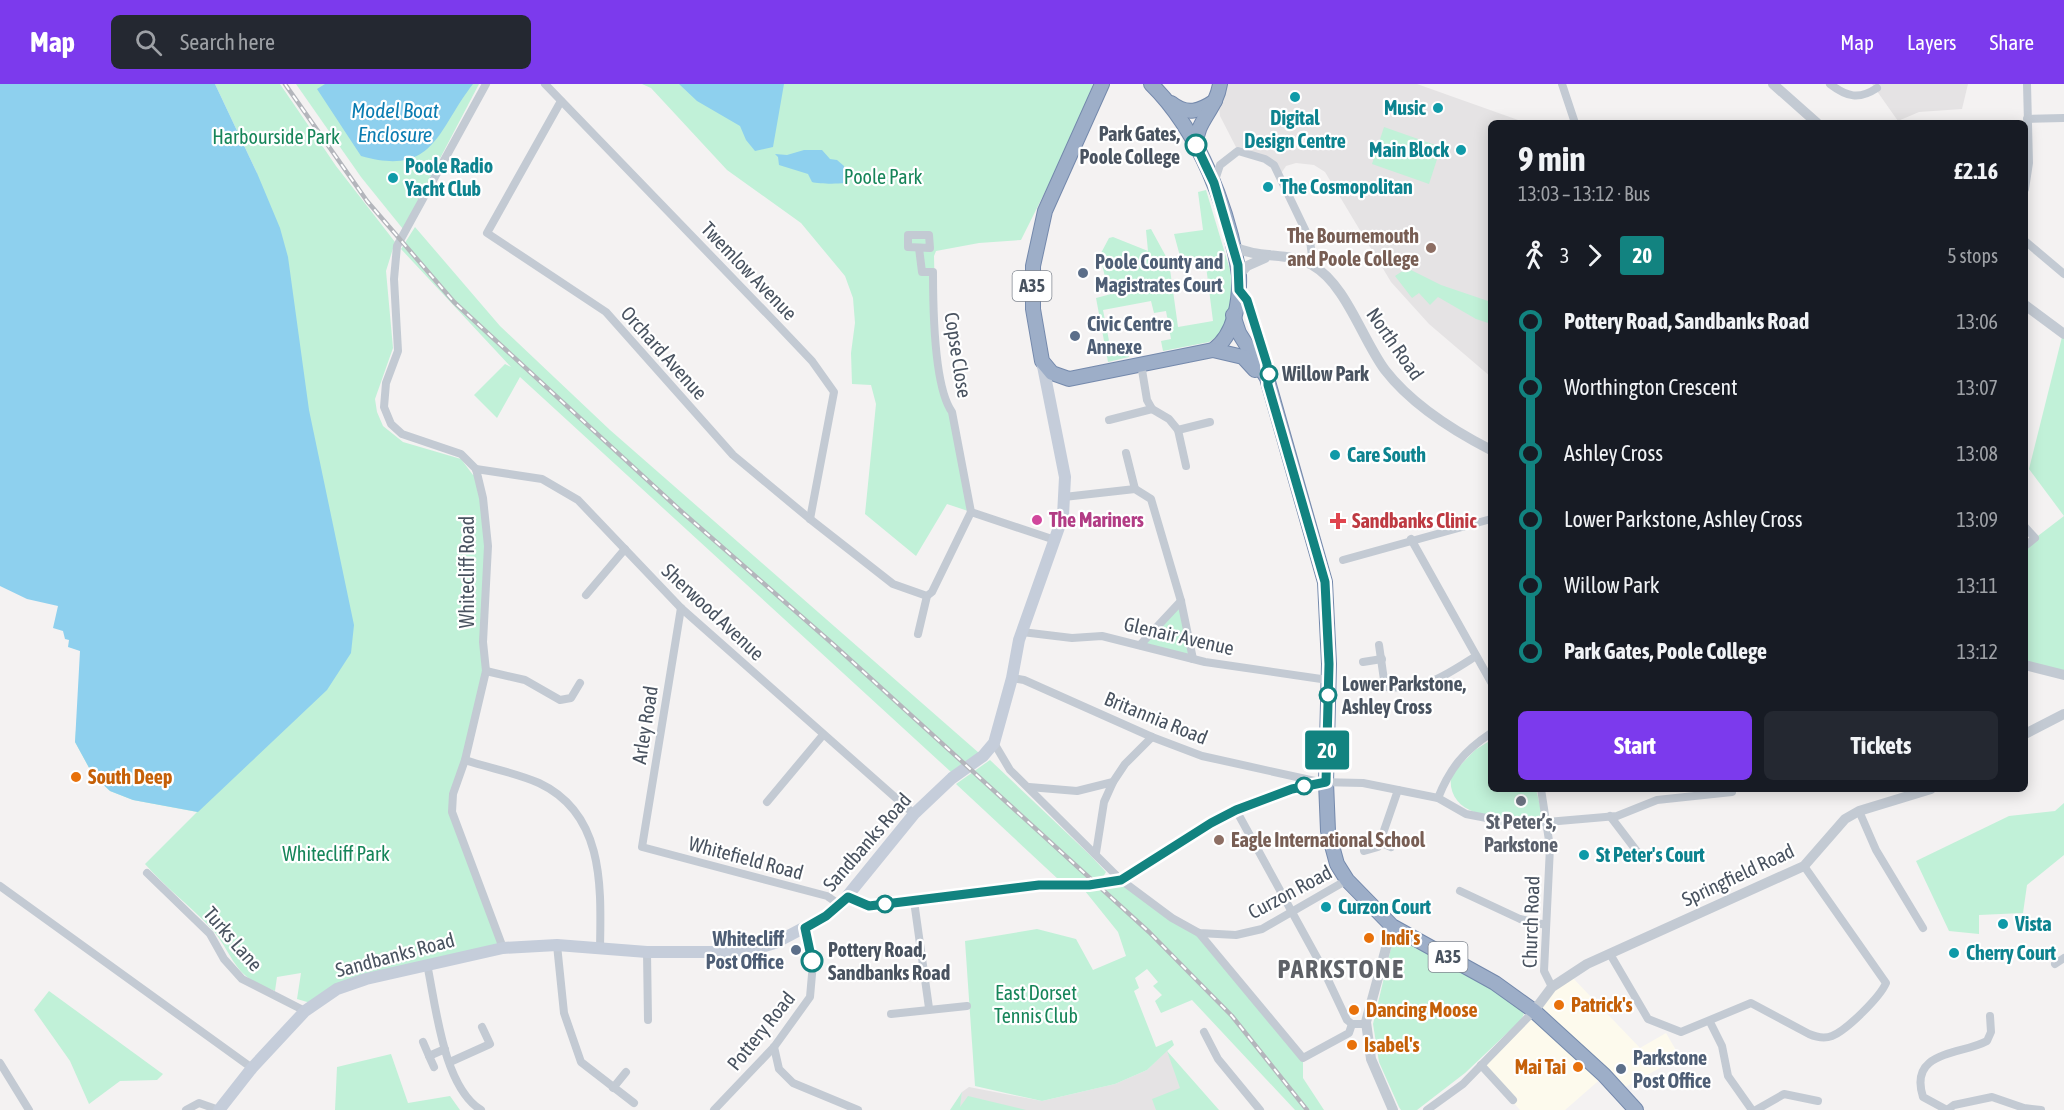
<!DOCTYPE html>
<meta charset="utf-8">
<style>
:root{--surface:#171b24;--page:#242831;--text:#f1f3f6;--muted:#9ea1a6;--accent:#7c3aed}
body{margin:0;font-family:"Asap Condensed",sans-serif;background:var(--page);color:var(--text);height:100vh;display:flex;flex-direction:column;font-size:22px;white-space:nowrap}
*{box-sizing:border-box;margin:0}
p{font-size:20px;color:var(--muted)}
.icon{flex:none;width:33px;height:33px;fill:none;stroke:currentColor;stroke-width:2;stroke-linecap:round;stroke-linejoin:round}
.map{position:relative;flex:1;overflow:hidden}
.panel{position:absolute;left:1488px;top:36px;width:540px;height:672px;display:flex;flex-direction:column;background:var(--surface);border-radius:9px;box-shadow:0 3px 15px #0003}
.panel>*{flex:none}
.badge{padding:0 12px;border-radius:4px;font-size:21px;line-height:39px}
.map>.badge{position:absolute;translate:-50% -50%;box-shadow:0 0 0 3px #fff}
.legs{display:flex;align-items:center;gap:9px;height:66px;padding:0 30px;font-size:20px}
.legs p{margin-inline-start:auto}
.overview{display:flex;align-items:center;justify-content:space-between;height:102px;padding:0 30px}
h1{font-size:33px;font-weight:700;line-height:45px}
.primary-button{display:flex;gap:12px;margin-top:auto;padding:12px 30px}
.primary-button a{flex:1;height:69px;border-radius:9px;background:var(--accent);color:#fff;font-size:24px;font-weight:700;line-height:69px;text-align:center}
.primary-button a+a{background:var(--page);color:var(--text)}
ul{padding:0 30px;list-style:none}
li{display:flex;align-items:center;gap:21px;height:66px;font-size:22px}
li i{display:grid;place-items:center;width:9px;height:100%;margin:0 8px;background:currentColor}
li i::after{content:'';width:15px;height:15px;margin:-8px;border:4px solid;border-radius:50%;background:var(--surface)}
li p{margin-inline-start:auto}
li:first-child i{background:linear-gradient(#0000 50%,currentColor 0)}
li:last-child i{background:linear-gradient(currentColor 50%,#0000 0)}
header{display:flex;align-items:center;gap:36px;box-sizing:border-box;height:84px;padding:0 30px;background:var(--accent);color:#fff}
header strong{font-size:28px}
nav{display:flex;gap:33px;margin-inline-start:auto;font-size:21px}
.search{width:420px;height:54px;background:var(--page);display:flex;align-items:center;gap:15px;box-sizing:border-box;padding:0 21px;border-radius:9px;color:var(--muted);font-size:22px}
.map>svg:first-child{display:block}
</style>
<header>
<strong>Map</strong>
<div class="search"><svg class="icon" aria-label="search" viewBox="0 0 24 24"><circle cx="10" cy="10" r="6"/><path d="M15 15l6 6"/></svg>Search here</div>
<nav><a>Map</a><a>Layers</a><a>Share</a></nav>
</header>
<div class="map">
<svg width="2064" height="1026" viewBox="0 0 2064 1026">
<rect width="100%" height="100%" fill="#f4f2f2"/>
<path fill="#fdfaed" d="M1570,891L1640,964L1666,949L1680,973L1618,1007L1604,992L1565,1026H1520L1481,981Z"/>
<g fill="#e5e3e4">
<path d="M1220,0H1417L1521,37L1522,39H1491V293L1429,240L1391,198L1325,88L1314,81L1296,79L1286,82L1280,91L1274,81L1238,67L1220,32L1218,15Z"/>
<path d="M1872,0H1968L1962,25L1919,28L1898,37Z"/>
<path d="M1167,966L1189,1026H959L962,1008L969,1003L1042,1017L1115,1000L1147,986Z"/>
</g>
<g fill="#c1f1d8">
<path d="M215,0H280L336,82L395,158L386,187L393,264L375,315L377,328L383,342L403,358L461,375L473,391L478,390L487,439L486,587L452,728L503,864L366,895L314,920L297,915L301,889L277,893L275,907C229,892 236,870 208,841C188,820 164,802 145,780L197,728L133,716L110,707L93,691L75,658L79,610L257,89Z"/>
<path d="M296,0H479L403,145L361,93Z"/>
<path d="M642,0H1093L1076,46L1021,156L979,159L936,167L934,172L936,259L971,428L947,420L916,472L865,430L876,320L871,301L852,300L851,269L855,239L853,214L845,192L801,139L727,86L651,4Z"/>
<path d="M1384,43L1441,63L1429,100L1372,80Z"/>
<path d="M1206,106L1233,196L1228,232L1219,251L1209,258L1163,267L1161,257L1171,255L1166,227L1154,229L1151,217L1103,226L1111,267L1128,264L1129,273L1108,278L1096,214L1115,209L1113,201L1107,202L1100,171L1109,154L1113,153L1148,167L1146,146L1151,145L1169,178L1178,243L1213,237L1205,174L1181,176L1174,150L1203,146L1198,108Z"/>
<path d="M415,143L500,242L610,346L979,669L951,688L520,293L497,334L474,311L505,280L511,283L401,165Z"/>
<path d="M1407,184L1441,201L1491,218V240L1476,235L1438,213L1430,221L1419,209L1412,214L1395,192Z"/>
<path d="M2063,249L2064,250V591L2025,581V462L2064,432L2029,385Z"/>
<path d="M1181,517L1193,575L1140,561Z"/>
<path d="M1491,656V705H1536L1543,734C1512,735 1445,739 1451,691L1475,666Z"/>
<path d="M990,676L1091,772L1106,788L1103,793L1059,796L956,700Z"/>
<path d="M2064,719V771L2027,801L2023,829L1979,831V850L1949,847L1916,777L2009,732L2055,727Z"/>
<path d="M1127,801L1199,849L1303,974V994L1324,1026H1295L1192,916L1161,929L1155,917L1162,911L1153,902L1158,898L1147,885L1135,894L1139,904L1134,907L1156,963L1172,956L1174,961L1167,967L1219,1026H1156L1152,1015L1180,1004L1167,967L1147,986L1115,1000L1042,1017L975,1002L965,857L1037,845L1076,855L1093,886L1126,872L1118,848L1085,807Z"/>
<path d="M1400,853C1425,867 1512,909 1524,930L1521,936L1465,989L1417,1026H1401L1399,1023L1379,978L1373,940L1392,860Z"/>
<path d="M49,907L160,988L163,990L157,996L120,997L89,1020L70,977L34,926Z"/>
<path d="M391,970L408,1019L450,1012L460,1026H335L337,983Z"/>
<path d="M962,1008L960,1023L968,1012L1026,1026H950Z"/>
</g>
<g fill="#8ed0ee">
<path d="M0,0H215L257,89L280,144L288,173L309,326L354,541L351,569L327,606L198,728L133,716L110,707L93,691L75,658L80,567L68,563L69,556L65,555L63,547L53,544L58,522L27,515L0,502Z"/>
<path d="M325,0H473C437,46 435,93 361,72L317,5Z"/>
<path d="M679,0H784L773,63L755,67L746,56L740,42L697,17Z"/>
<path d="M804,66H822L830,75L837,76L844,82V99C837,100 819,100 812,98L808,90L779,81L778,73L775,70L787,71Z"/>
</g>
<g fill="none" stroke-linecap="round" stroke-linejoin="round">
<defs>
<g id="trunk">
<path d="M1102,0L1045,127L1033,182V225L1042,277L1052,289L1069,295L1213,266C1235,251 1240,216 1239,191C1229,125 1199,47 1151,0"/>
<path d="M1171,19C1187,32 1200,27 1215,17"/>
<path d="M1196,61C1196,37 1216,26 1220,0"/>
<path d="M1233,231L1239,249L1267,294L1325,498L1329,580L1326,698L1328,747L1337,780L1347,796L1392,842L1495,899L1534,927L1604,991L1636,1026"/>
<path d="M1213,266L1243,273L1255,286"/>
</g>
</defs>
<use href="#trunk" stroke="#7489ac" stroke-width="16"/>
<g stroke="#c3cad3" stroke-width="8">
<path d="M486,0L397,162L394,195L398,267L386,299L384,323L391,340L402,350L461,370L476,385L483,414L488,462L483,558L486,587L465,676L453,710L452,728L503,864"/>
<path d="M545,0L774,237L812,277L834,308L810,435"/>
<path d="M1562,0L1575,39"/>
<path d="M1830,0C1847,13 1859,16 1877,4"/>
<path d="M561,17L487,149L606,228L733,371L810,435L893,500L927,512"/>
<path d="M2027,35L2064,34"/>
<path d="M1214,99L1220,81L1238,67L1265,75L1274,81L1310,156L1313,181"/>
<path d="M2025,105L2029,79L2027,0"/>
<path d="M908,151H929L930,164L908,163Z"/>
<path d="M2025,157L2064,190"/>
<path d="M919,164L922,188H933C933,220 934,303 952,328L971,428"/>
<path d="M1240,206L1247,216L1267,280"/>
<path d="M1141,280L1147,316L1152,325L1169,335L1178,346L1186,382"/>
<path d="M1109,336L1152,325"/>
<path d="M1178,346L1210,338"/>
<path d="M1126,369L1135,405"/>
<path d="M476,385L542,395L578,416L681,524L914,730"/>
<path d="M1064,413L1135,405L1151,415L1181,517L1193,575"/>
<path d="M2025,443L2035,454L2025,462"/>
<path d="M1411,455L1491,598"/>
<path d="M1343,476L1491,435"/>
<path d="M586,511L625,465"/>
<path d="M681,524L642,763L827,812L840,821"/>
<path d="M1022,548L1072,554L1102,552L1205,578L1328,596"/>
<path d="M918,550L927,512L932,508L971,428L1055,456"/>
<path d="M1140,561L1181,517"/>
<path d="M1379,561L1385,603C1426,606 1443,593 1476,572"/>
<path d="M1363,578L1382,575"/>
<path d="M486,587L525,596L560,616L571,614L580,599"/>
<path d="M1012,594L1024,596L1152,653L1202,672L1315,697"/>
<path d="M994,659L1010,686L1121,796L1172,834L1199,849L1236,851L1262,845L1347,796"/>
<path d="M465,676C489,684 517,689 539,699C605,730 601,804 600,865"/>
<path d="M1029,703L1077,707L1113,698L1125,680L1152,653"/>
<path d="M1541,705L1550,763L1544,887L1552,903"/>
<path d="M1438,714C1450,684 1464,667 1491,649"/>
<path d="M767,718L823,651"/>
<path d="M1236,726L1321,881L1347,936L1352,940H1366"/>
<path d="M1859,727L1876,766L1923,844"/>
<path d="M1610,732L1642,774"/>
<path d="M1391,763L1380,758L1398,706"/>
<path d="M1364,767L1378,763L1380,758"/>
<path d="M1096,769L1104,718L1113,698"/>
<path d="M147,789L210,850L224,875L242,895L305,927"/>
<path d="M0,802L252,984"/>
<path d="M1460,807L1520,835L1546,841"/>
<path d="M848,813L869,822L1039,801H1089L1121,796L1211,739L1236,726L1292,705L1318,698L1363,699L1438,714L1466,730L1507,738H1547L1617,732L1657,716L1732,708"/>
<path d="M914,817L929,924"/>
<path d="M1199,849L1303,974L1349,949L1352,940"/>
<path d="M557,861L564,929L581,978L634,1019"/>
<path d="M647,868L648,936"/>
<path d="M1610,870L1648,935L1681,948L1751,919L1809,950C1816,953 1824,955 1832,952C1847,946 1880,913 1886,899L1804,782"/>
<path d="M427,880C436,922 443,1002 481,1026"/>
<path d="M2055,880L2064,874"/>
<path d="M891,930L967,922"/>
<path d="M1710,938L1722,962L1728,992L1752,1026"/>
<path d="M1204,948L1218,975L1260,1026"/>
<path d="M423,958L429,972L445,965"/>
<path d="M774,963L779,985L793,999L858,1026"/>
<path d="M429,972L434,983"/>
<path d="M450,978L490,960L482,943"/>
<path d="M0,979L29,1026"/>
<path d="M1481,981L1513,1016"/>
<path d="M613,1004L626,988"/>
<path d="M186,1026L199,1019L219,1026"/>
<path d="M714,1026L774,963L810,913L813,879L805,844"/>
<path d="M1427,1026L1463,1000L1534,927"/>
<path d="M1756,1026L1784,1010L1818,1017"/>
<path d="M1947,1026L1923,1013C1908,966 1962,971 1987,957L1991,948L1990,932"/>
<path d="M1947,1026L1954,1021L1992,1013L2024,1024L2041,1026"/>
</g>
<g stroke="#c3cad3" stroke-width="10">
<path d="M1773,0L1817,39"/>
<path d="M1232,162C1260,176 1287,167 1312,181C1346,200 1362,255 1385,286C1412,321 1452,346 1491,366"/>
<path d="M1239,191L1247,182L1265,174"/>
<path d="M2025,221L2064,250"/>
<path d="M2025,581L2064,591"/>
<path d="M2025,650L2064,630"/>
<path d="M1392,842L1366,938L1371,975L1393,1026"/>
<path d="M1534,927L1552,903L1587,880L1804,782L1845,735L1859,727L1931,705"/>
</g>
<path stroke="#c5cdda" stroke-width="12" d="M219,1026L252,984L305,927L337,905L366,895L503,864L557,861L647,868H743L775,859L826,832L840,821L914,730L952,694L983,672L994,659L1012,594L1019,556L1063,432L1065,393L1042,277"/>
<use href="#trunk" stroke="#9daec8" stroke-width="14"/>
<defs>
<path id="rail" d="M285,0L367,117L454,218L682,428L834,561L1149,848L1232,932L1307,1026"/>
</defs>
<use href="#rail" stroke="#b4b6bc" stroke-width="4.5"/>
<use href="#rail" stroke="#fff" stroke-width="2" stroke-dasharray="7" stroke-linecap="butt"/>
</g>
<g fill="none" stroke-linecap="round" stroke-linejoin="round">
<defs>
<path id="line-1" d="M812,877L805,844L826,832L848,813L869,822L1039,801H1089L1121,796L1211,739L1236,726L1292,705L1326,698L1329,580L1325,498L1268,301L1267,280L1247,216L1239,206L1238,181L1214,99L1196,61"/>
</defs>
<use href="#line-1" stroke="#fff" stroke-width="14"/>
<use href="#line-1" stroke="#128380" stroke-width="9"/>
</g>
<g fill="#0f9aa8" stroke="#fff" stroke-width="2">
<circle cx="1295" cy="13" r="6"/>
<circle cx="1438" cy="24" r="6"/>
<circle cx="1461" cy="66" r="6"/>
<circle cx="393" cy="94" r="6"/>
<circle cx="1268" cy="103" r="6"/>
<circle cx="1335" cy="371" r="6"/>
<circle cx="1584" cy="771" r="6"/>
<circle cx="1326" cy="823" r="6"/>
<circle cx="2003" cy="840" r="6"/>
<circle cx="1954" cy="869" r="6"/>
</g>
<g fill="#fff" stroke="#128380" stroke-width="3">
<circle cx="1196" cy="61" r="10"/>
<circle cx="1269" cy="290" r="8"/>
<circle cx="1328" cy="611" r="8"/>
<circle cx="1304" cy="702" r="8"/>
<circle cx="885" cy="820" r="8"/>
<circle cx="812" cy="877" r="10"/>
</g>
<g fill="#8d6e63" stroke="#fff" stroke-width="2">
<circle cx="1431" cy="164" r="6"/>
<circle cx="1219" cy="756" r="6"/>
</g>
<g fill="#5c6f8a" stroke="#fff" stroke-width="2">
<circle cx="1083" cy="189" r="6"/>
<circle cx="1075" cy="252" r="6"/>
<circle cx="796" cy="866" r="6"/>
<circle cx="1621" cy="985" r="6"/>
</g>
<circle fill="#d1479c" stroke="#fff" stroke-width="2" cx="1037" cy="436" r="6"/>
<path fill="#e0444e" stroke="#fff" stroke-width="2" d="M1335 428h6v6h6v6h-6v6h-6v-6h-6v-6h6z"/>
<g fill="#e8710a" stroke="#fff" stroke-width="2">
<circle cx="76" cy="693" r="6"/>
<circle cx="1369" cy="854" r="6"/>
<circle cx="1559" cy="921" r="6"/>
<circle cx="1354" cy="926" r="6"/>
<circle cx="1352" cy="961" r="6"/>
<circle cx="1578" cy="983" r="6"/>
</g>
<circle fill="#6b7280" stroke="#fff" stroke-width="2" cx="1521" cy="717" r="6"/>
<g text-anchor="middle" stroke-width="4.5" stroke-linejoin="round" paint-order="stroke">
<g fill="#fff" stroke="#808790" stroke-width="1.5">
<rect x="1012.5" y="187" width="39" height="30" rx="4.5"/>
<rect x="1428.5" y="858" width="39" height="30" rx="4.5"/>
</g>
<g font-size="18" font-weight="bold" fill="#495360">
<text x="1032" y="208">A35</text>
<text x="1448" y="879">A35</text>
</g>
<g font-size="20" font-weight="bold" fill="#0d838f" stroke="#fff" text-anchor="start">
<text x="1426" y="31" text-anchor="end">Music</text>
<text x="1295" y="41" text-anchor="middle">Digital<tspan x="1295" dy="23">Design Centre</tspan></text>
<text x="1449" y="73" text-anchor="end">Main Block</text>
<text x="405" y="89">Poole Radio<tspan x="405" dy="23">Yacht Club</tspan></text>
<text x="1280" y="110">The Cosmopolitan</text>
<text x="1347" y="378">Care South</text>
<text x="1596" y="778">St Peter's Court</text>
<text x="1338" y="830">Curzon Court</text>
<text x="2015" y="847">Vista</text>
<text x="1966" y="876">Cherry Court</text>
</g>
<g font-size="20" font-weight="bold" fill="#495360" stroke="#fff" text-anchor="start">
<text x="1180" y="57" text-anchor="end">Park Gates,<tspan x="1180" dy="23">Poole College</tspan></text>
<text x="1282" y="297">Willow Park</text>
<text x="1342" y="607">Lower Parkstone,<tspan x="1342" dy="23">Ashley Cross</tspan></text>
<text x="828" y="873">Pottery Road,<tspan x="828" dy="23">Sandbanks Road</tspan></text>
</g>
<g font-size="20" fill="#168559" stroke="#fff">
<text x="276" y="60">Harbourside Park</text>
<text x="883" y="100">Poole Park</text>
<text x="336" y="777">Whitecliff Park</text>
<text x="1036" y="916">East Dorset<tspan x="1036" dy="23">Tennis Club</tspan></text>
</g>
<g font-size="20" font-weight="bold" fill="#785e54" stroke="#fff" text-anchor="end">
<text x="1419" y="159">The Bournemouth<tspan x="1419" dy="23">and Poole College</tspan></text>
<text x="1231" y="763" text-anchor="start">Eagle International School</text>
</g>
<g font-size="20" font-weight="bold" fill="#4e5e75" stroke="#fff" text-anchor="start">
<text x="1095" y="185">Poole County and<tspan x="1095" dy="23">Magistrates Court</tspan></text>
<text x="1087" y="247">Civic Centre<tspan x="1087" dy="23">Annexe</tspan></text>
<text x="784" y="862" text-anchor="end">Whitecliff<tspan x="784" dy="23">Post Office</tspan></text>
<text x="1633" y="981">Parkstone<tspan x="1633" dy="23">Post Office</tspan></text>
</g>
<g font-size="20" fill="#495360" stroke="#fff">
<text transform="translate(749 187) rotate(46)" y="7">Twemlow Avenue</text>
<text transform="translate(1395 260) rotate(55)" y="7">North Road</text>
<text transform="translate(664 269) rotate(48)" y="7">Orchard Avenue</text>
<text transform="translate(958 271) rotate(81)" y="7">Copse Close</text>
<text transform="translate(467 488) rotate(-90)" y="7">Whitecliff Road</text>
<text transform="translate(713 528) rotate(43)" y="7">Sherwood Avenue</text>
<text transform="translate(1179 552) rotate(13)" y="7">Glenair Avenue</text>
<text transform="translate(1156 634) rotate(22)" y="7">Britannia Road</text>
<text transform="translate(645 641) rotate(-81)" y="7">Arley Road</text>
<text transform="translate(867 758) rotate(-49)" y="7">Sandbanks Road</text>
<text transform="translate(746 774) rotate(15)" y="7">Whitefield Road</text>
<text transform="translate(1738 791) rotate(-25)" y="7">Springfield Road</text>
<text transform="translate(1290 808) rotate(-28)" y="7">Curzon Road</text>
<text transform="translate(1531 838) rotate(-88)" y="7">Church Road</text>
<text transform="translate(233 855) rotate(49)" y="7">Turks Lane</text>
<text transform="translate(395 871) rotate(-15)" y="7">Sandbanks Road</text>
<text transform="translate(761 947) rotate(-51)" y="7">Pottery Road</text>
</g>
<g font-size="20" font-weight="bold" fill="#b23c85" stroke="#fff" text-anchor="start">
<text x="1049" y="443">The Mariners</text>
</g>
<g font-size="20" font-weight="bold" fill="#be3a42" stroke="#fff" text-anchor="start">
<text x="1352" y="444">Sandbanks Clinic</text>
</g>
<g font-size="20" font-weight="bold" fill="#c56008" stroke="#fff" text-anchor="start">
<text x="88" y="700">South Deep</text>
<text x="1381" y="861">Indi's</text>
<text x="1571" y="928">Patrick's</text>
<text x="1366" y="933">Dancing Moose</text>
<text x="1364" y="968">Isabel's</text>
<text x="1566" y="990" text-anchor="end">Mai Tai</text>
</g>
<g font-size="20" font-weight="bold" fill="#5b616d" stroke="#fff">
<text x="1521" y="745">St Peter’s,<tspan x="1521" dy="23">Parkstone</tspan></text>
</g>
<g font-size="21" font-style="italic" fill="#0a7db2" stroke="#fff">
<text x="395" y="34">Model Boat<tspan x="395" dy="24">Enclosure</tspan></text>
</g>
<g font-size="26" font-weight="bold" letter-spacing="1.5" fill="#5e6167" stroke="#fff">
<text x="1341" y="894">PARKSTONE</text>
</g>
</g>
</svg>
<b class="badge" style="left:1327px;top:666px;background:#128380;color:#fff">20</b>
<section class="panel">
<div class="overview"><div><h1>9 min</h1><p>13:03 – 13:12 · Bus</p></div><b>£2.16</b></div>
<div class="legs"><svg class="icon" aria-label="walk" viewBox="0 0 24 24"><circle cx="13" cy="4" r="2"/><path d="M13 8l-2 6 4 7M11 14l-3 7M7 12l3-4h3l4 4"/></svg>3<svg class="icon" aria-label="forward" viewBox="0 0 24 24"><path d="M9 5l7 7-7 7"/></svg><b class="badge" style="background:#128380;color:#fff">20</b><p>5 stops</p></div>
<ul>
<li><i style="color:#128380"></i><b>Pottery Road, Sandbanks Road</b><p>13:06</p></li>
<li><i style="color:#128380"></i><span>Worthington Crescent</span><p>13:07</p></li>
<li><i style="color:#128380"></i><span>Ashley Cross</span><p>13:08</p></li>
<li><i style="color:#128380"></i><span>Lower Parkstone, Ashley Cross</span><p>13:09</p></li>
<li><i style="color:#128380"></i><span>Willow Park</span><p>13:11</p></li>
<li><i style="color:#128380"></i><b>Park Gates, Poole College</b><p>13:12</p></li>
</ul>
<div class="primary-button"><a>Start</a><a>Tickets</a></div>
</section>
</div>
